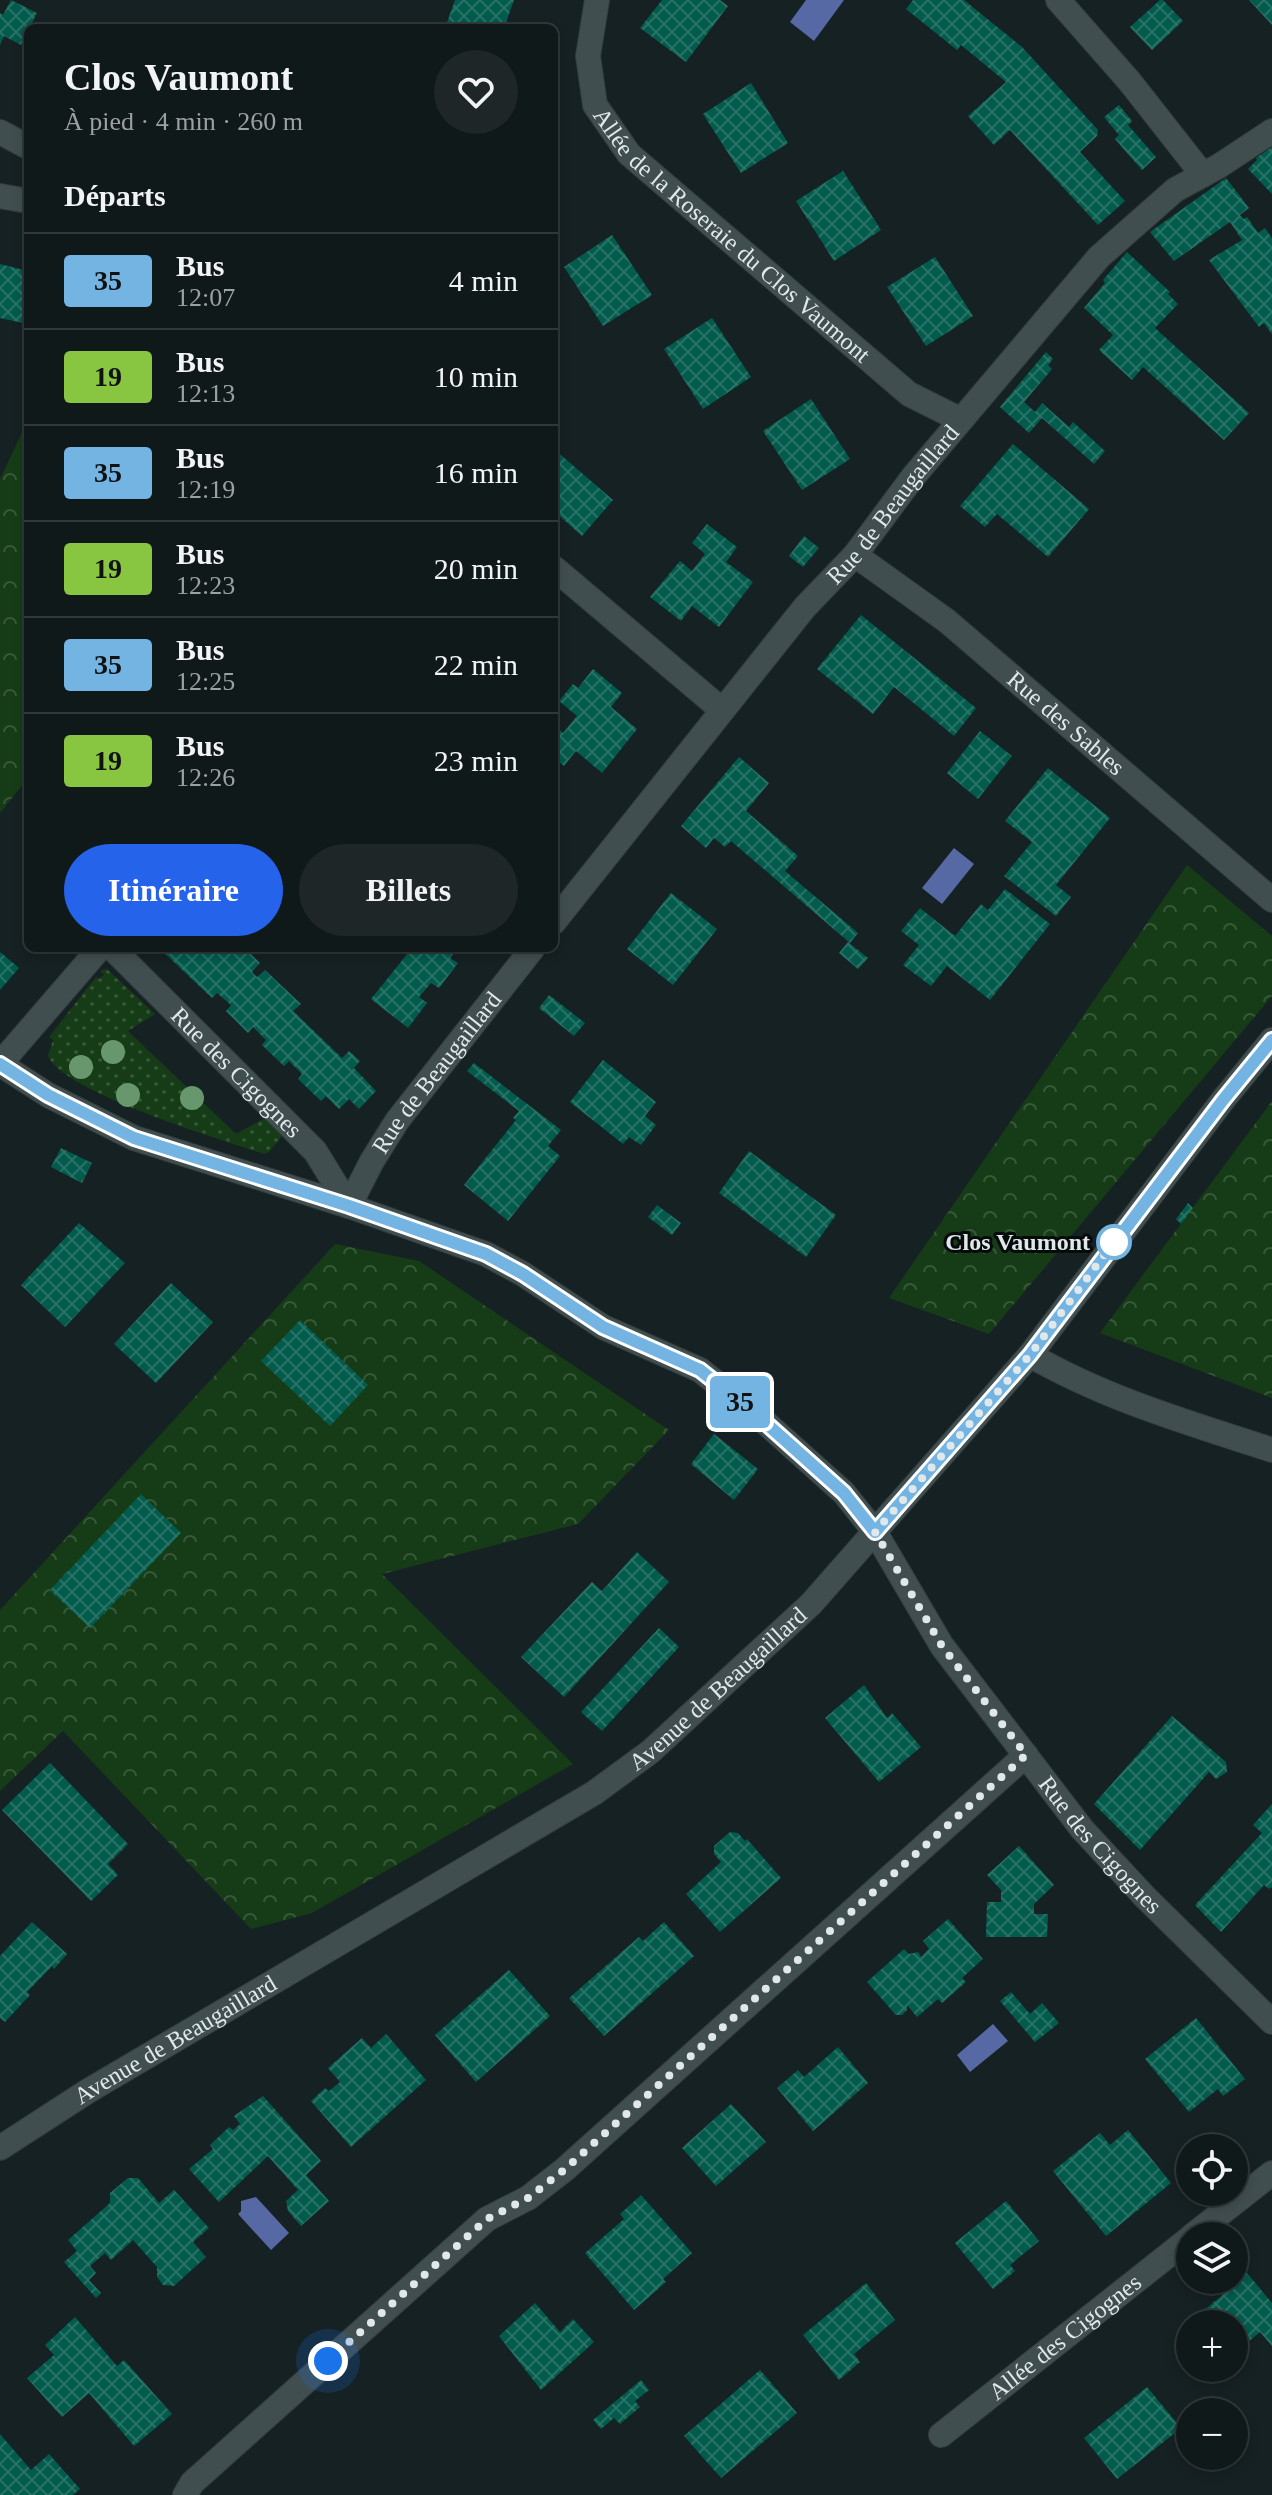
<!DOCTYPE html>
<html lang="fr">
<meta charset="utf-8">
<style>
:root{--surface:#10191a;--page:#1e2627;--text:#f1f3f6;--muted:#9ca0a2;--line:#303839;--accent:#2563eb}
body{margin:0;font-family:"Times New Roman",serif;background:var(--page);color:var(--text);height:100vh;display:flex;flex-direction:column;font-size:30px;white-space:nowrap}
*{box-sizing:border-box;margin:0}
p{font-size:26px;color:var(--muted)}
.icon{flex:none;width:44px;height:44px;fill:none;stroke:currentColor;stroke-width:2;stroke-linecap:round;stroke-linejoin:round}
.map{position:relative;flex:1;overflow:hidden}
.side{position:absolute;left:24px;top:24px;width:534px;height:928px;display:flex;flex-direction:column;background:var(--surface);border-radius:12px;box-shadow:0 4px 12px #0003,0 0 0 2px var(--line)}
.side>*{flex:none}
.badge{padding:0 16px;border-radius:6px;font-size:28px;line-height:52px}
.controls{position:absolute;left:1176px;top:2134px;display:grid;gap:16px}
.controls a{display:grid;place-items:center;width:72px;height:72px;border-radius:50%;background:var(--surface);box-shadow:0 4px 12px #0003,0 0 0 2px var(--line);font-size:40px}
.you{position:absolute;width:40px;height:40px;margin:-20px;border:6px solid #fff;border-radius:50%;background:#1a73e8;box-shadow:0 0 0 12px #1a73e833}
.map>.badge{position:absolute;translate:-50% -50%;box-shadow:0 0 0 4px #fff}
h2{padding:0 40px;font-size:30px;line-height:72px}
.round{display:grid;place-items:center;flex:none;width:84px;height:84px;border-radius:42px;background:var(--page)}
.overview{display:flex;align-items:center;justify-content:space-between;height:136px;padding:0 40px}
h1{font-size:38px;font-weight:600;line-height:60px}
.button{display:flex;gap:16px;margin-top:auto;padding:16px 40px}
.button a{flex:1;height:92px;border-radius:48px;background:var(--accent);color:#fff;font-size:32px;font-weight:600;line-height:92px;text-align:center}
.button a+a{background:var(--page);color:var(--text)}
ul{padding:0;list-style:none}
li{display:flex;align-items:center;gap:24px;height:96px;padding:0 40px;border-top:2px solid var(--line)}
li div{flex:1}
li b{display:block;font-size:30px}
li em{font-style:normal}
li .badge{min-width:88px;font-weight:700;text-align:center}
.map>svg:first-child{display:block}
</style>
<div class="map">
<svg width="1272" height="2495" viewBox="0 0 1272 2495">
<defs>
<pattern id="grass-dots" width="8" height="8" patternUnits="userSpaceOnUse" patternTransform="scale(2)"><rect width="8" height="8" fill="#153c17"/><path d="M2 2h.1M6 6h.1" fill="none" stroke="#375839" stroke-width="1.8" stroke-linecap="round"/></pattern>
<pattern id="forest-crowns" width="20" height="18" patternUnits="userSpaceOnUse" patternTransform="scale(2)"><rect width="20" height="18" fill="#153c17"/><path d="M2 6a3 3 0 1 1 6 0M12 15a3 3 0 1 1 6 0" fill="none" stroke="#375839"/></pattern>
<pattern id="building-cross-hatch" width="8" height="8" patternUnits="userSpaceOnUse" patternTransform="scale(2)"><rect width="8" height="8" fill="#025b4c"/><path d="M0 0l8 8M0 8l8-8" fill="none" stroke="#277366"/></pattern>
</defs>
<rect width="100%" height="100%" fill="#162123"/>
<path fill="url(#grass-dots)" d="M107,969L155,1014L128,1031L236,1134L265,1118L282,1136L269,1152L264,1154C226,1141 58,1091 48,1055L53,1040L49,1037L96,977L99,979L104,975L100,971Z"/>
<g fill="url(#forest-crowns)">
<path d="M28,420V778L0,813V479Z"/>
<path d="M1187,865L1272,936V996L989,1334L889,1298Z"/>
<path d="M1272,1101V1398L1100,1333Z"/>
<path d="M335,1244L419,1261L669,1430L578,1524L382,1574L573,1764L312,1913L251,1929L63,1731L0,1791V1610Z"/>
</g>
<g fill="#5669a5">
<path d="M806,0H844L814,41L790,22Z"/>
<path d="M954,848L974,864L942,904L922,888Z"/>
<path d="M993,2024L1008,2041L970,2072L957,2055Z"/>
<path d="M256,2197L289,2233L271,2250L238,2214L241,2211V2201Z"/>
</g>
<g fill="url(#building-cross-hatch)">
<path d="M11,0L37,13L21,45L4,36L0,45V13L3,15Z"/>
<path d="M455,0H514L504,28H445Z"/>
<path d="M662,0H720L728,6L686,62L640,28Z"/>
<path d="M913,0H964L1022,47L1098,130L1097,136L1080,152L1125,201L1098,225L1010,130L994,145L968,116L1006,82L961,45L957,50L906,9Z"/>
<path d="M1160,0H1163L1183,21L1152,50L1130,27Z"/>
<path d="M1249,0H1272V25Z"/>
<path d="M751,83L788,143L741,173L703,114Z"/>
<path d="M1119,105L1132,121L1128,125L1156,157L1142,170L1115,139L1119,135L1104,117Z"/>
<path d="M1272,147V194L1248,169L1257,160L1256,158Z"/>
<path d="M843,171L881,230L834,261L796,201Z"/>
<path d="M1226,178L1249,208L1240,215L1243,219L1247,217L1258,233L1265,228L1272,238V334L1264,323L1259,327L1209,260L1242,240L1230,222L1174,261L1150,232Z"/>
<path d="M612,235L652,295L603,326L564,267Z"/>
<path d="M1127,252L1170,292L1168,294L1178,304L1155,328L1249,413L1224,440L1143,367L1132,380L1099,350L1113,335L1084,308L1105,283L1103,280Z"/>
<path d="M935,257L973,316L926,346L887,287Z"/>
<path d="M0,264L28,271V324L0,318Z"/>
<path d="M712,318L751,377L703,409L664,349Z"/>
<path d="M1046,352L1053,359L1048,365L1052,369L1024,402L1035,412L1042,403L1069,427L1073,422L1105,451L1094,464L1042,418L1029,433L1000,407Z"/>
<path d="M811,399L850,459L802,490L763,431Z"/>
<path d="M1013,444L1089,509L1048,557L997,514L985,527L960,506Z"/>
<path d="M554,449L613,500L582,536L554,511Z"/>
<path d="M707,524L737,547L726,562L753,582L719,627L692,606L681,621L650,597L680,561L692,571L705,554L692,543Z"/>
<path d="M804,536L819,548L803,567L789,556Z"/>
<path d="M861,615L976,708L954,736L894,687L873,714L817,669Z"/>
<path d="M593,669L622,693L611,707L637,729L602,773L576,751L564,766L554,758V725L563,733L577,716L559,701L573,684L578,688Z"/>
<path d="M980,731L1012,756L978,799L947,773Z"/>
<path d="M739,757L769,783L746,811L798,856L785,871L858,933L850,943L731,841L725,847L714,838L706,848L681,826Z"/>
<path d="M1048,768L1110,818L1056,885L1071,897L1056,916L1004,876L1032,842L1005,821Z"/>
<path d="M1005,889L1050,924L990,1000L947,966L931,986L903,965L919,945L901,931L920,908L955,936L981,904L988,910Z"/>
<path d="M671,893L717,929L673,985L627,949Z"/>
<path d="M848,942L868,958L858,969L839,953Z"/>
<path d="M159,948H226L233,954L239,948H245L260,963L252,972L257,977L265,970L301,1004L293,1011L342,1058L349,1051L360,1061L354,1068L376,1091L359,1109L349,1099L339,1109L326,1096L321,1101L298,1079L302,1074L289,1061L284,1066L262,1045L266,1040L253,1027L248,1033L226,1011L231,1005L217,993L212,998Z"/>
<path d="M412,948H458L450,958L458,963L439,988L431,983L419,997L427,1003L408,1028L371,999Z"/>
<path d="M0,952L19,968L0,990Z"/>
<path d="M549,995L585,1023L574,1036L539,1008Z"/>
<path d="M603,1060L656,1102L645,1116L656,1125L641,1145L629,1137L623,1144L570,1102Z"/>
<path d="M474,1063L561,1130L548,1146L560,1156L508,1221L464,1185L516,1120L513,1118L519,1111L467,1071Z"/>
<path d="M61,1148L92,1163L82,1183L51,1167Z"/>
<path d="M749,1151L836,1215L806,1257L719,1193Z"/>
<path d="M1188,1203L1193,1208L1181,1224L1176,1219Z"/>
<path d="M657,1205L681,1223L672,1235L648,1217Z"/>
<path d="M79,1223L125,1263L65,1327L21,1285Z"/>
<path d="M171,1283L213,1322L156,1383L114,1344Z"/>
<path d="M300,1320L368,1385L330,1426L261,1361Z"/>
<path d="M714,1434L758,1469L734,1500L691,1464Z"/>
<path d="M141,1494L181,1533L90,1628L50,1590Z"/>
<path d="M637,1552L669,1582L564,1697L521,1657L592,1582L602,1591Z"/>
<path d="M659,1628L679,1647L602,1731L581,1712Z"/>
<path d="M864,1685L887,1718L892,1713L921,1747L879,1782L825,1718Z"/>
<path d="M1172,1716L1226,1762L1227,1772L1216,1779L1209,1772L1140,1850L1094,1804Z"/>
<path d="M50,1763L128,1844L108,1864L118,1875L91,1901L2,1810Z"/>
<path d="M1272,1804V1887L1269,1889L1264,1885L1221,1932L1195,1905L1262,1833L1253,1825Z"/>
<path d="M730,1832L738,1833L745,1841L747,1839L781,1878L720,1932L686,1894L721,1862L714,1854V1846Z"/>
<path d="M1019,1846L1054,1885L1034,1904V1914H1048L1047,1937H986L987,1902H1001V1890L987,1875Z"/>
<path d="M948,1919L983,1959L962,1978L966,1982L942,2003L938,1999L917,2017L907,2005V2010L902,2015H896L867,1982L904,1949L909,1954L918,1952L921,1957L929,1949L923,1941Z"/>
<path d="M32,1922L67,1954L54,1969L52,1966L27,1992L30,1995L5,2022L0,2018V1956Z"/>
<path d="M664,1922L694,1956L604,2036L569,1998L639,1937L643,1941Z"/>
<path d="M509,1970L550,2016L476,2082L435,2035Z"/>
<path d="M1011,1992L1030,2014L1042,2003L1059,2023L1035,2042L1000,2001Z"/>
<path d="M1196,2018L1245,2079L1223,2096L1218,2089L1189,2112L1145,2059Z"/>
<path d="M386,2034L426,2080L351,2147L311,2101L325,2088L329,2091L340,2082L328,2068L362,2038L371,2048Z"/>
<path d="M838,2047L868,2083L813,2131L777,2088L798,2070L804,2077Z"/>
<path d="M263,2096L321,2161L306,2175L329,2201L301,2226L288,2211L286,2201L298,2190L268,2156L219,2202L189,2169L213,2149L210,2145L229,2127L233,2130L240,2124L234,2116Z"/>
<path d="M731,2104L766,2142L716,2186L682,2148Z"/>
<path d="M1128,2130L1171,2183L1106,2236L1053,2171L1100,2133L1110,2145Z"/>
<path d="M128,2178H138L159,2203L174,2190L209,2228L193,2242L206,2257L174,2286L163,2285L157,2277V2267L133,2240L111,2260L105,2253L90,2266L96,2273L89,2280L101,2293L96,2298L64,2262L77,2251L68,2240L110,2203V2193Z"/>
<path d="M641,2195L692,2253L663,2279L666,2282L634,2310L585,2253L624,2219L620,2214Z"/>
<path d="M1006,2201L1039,2241L1010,2265L1015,2271L993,2289L955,2243Z"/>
<path d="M1242,2267L1272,2303V2346L1260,2332L1234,2354V2324L1190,2322L1226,2292L1220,2285L1226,2280H1234V2274Z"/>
<path d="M866,2283L895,2320L854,2354L860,2362L839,2380L803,2335Z"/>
<path d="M535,2303L560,2332L573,2319L594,2342L541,2390L499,2336Z"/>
<path d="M75,2317L117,2366L124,2360L172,2414L134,2446L89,2393L62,2417L27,2378L54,2355L45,2345Z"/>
<path d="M760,2370L797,2413L721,2478L684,2436Z"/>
<path d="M641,2380L649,2390L635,2401L640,2407L620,2424L614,2418L601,2429L593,2420Z"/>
<path d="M1147,2387L1181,2428L1117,2479L1084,2438Z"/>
<path d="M0,2434L31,2470L49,2454L80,2489L73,2495H0Z"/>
</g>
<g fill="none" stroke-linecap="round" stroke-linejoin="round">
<defs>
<g id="minor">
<path id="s1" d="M597,0L588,56L595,105L629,154L909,394L961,420"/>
<path d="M1058,0L1130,82L1203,175"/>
<path d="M0,132L28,147"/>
<path d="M0,196L28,201"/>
<path id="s2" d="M855,555L947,621L1272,900"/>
<path d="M554,568L722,710"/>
<path id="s3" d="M554,922L805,607L855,555L913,477L1099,257L1175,190L1219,166L1272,131"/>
<path id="s4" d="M112,948L315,1151L349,1206"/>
<path id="s5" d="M0,1064L48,1095L134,1138L349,1206L486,1254L523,1274L603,1327L700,1370L758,1416L844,1493L875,1532L942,1646L1082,1829L1144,1896L1272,2022"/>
<path d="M0,1064L100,948"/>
<path id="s6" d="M349,1206L372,1161L397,1121L533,948"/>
<path d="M1030,1355C1106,1399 1189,1423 1272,1450"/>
<path d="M1192,2236L1272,2173"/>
<path id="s7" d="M941,2435L1190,2238"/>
<path d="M185,2495L192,2483L487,2219L528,2198L564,2170L1026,1755"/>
</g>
<g id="secondary">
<path id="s8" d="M0,2148L88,2091L594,1793L650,1752L811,1604L1030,1355L1223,1100L1272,1040"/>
</g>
</defs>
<use href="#minor" stroke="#343c3d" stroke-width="26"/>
<use href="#secondary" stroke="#343c3d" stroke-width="26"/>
<use href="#minor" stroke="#414e4f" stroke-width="24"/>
<use href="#secondary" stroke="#414e4f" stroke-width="24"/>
</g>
<g fill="#68976d">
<circle cx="113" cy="1052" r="12"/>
<circle cx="81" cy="1067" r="12"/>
<circle cx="128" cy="1095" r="12"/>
<circle cx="192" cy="1098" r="12"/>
</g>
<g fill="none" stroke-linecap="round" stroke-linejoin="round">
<defs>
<path id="line" d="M0,1064L48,1095L134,1138L349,1206L486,1254L523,1274L603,1327L700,1370L758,1416L844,1493L875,1532L1030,1355L1223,1100L1272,1040"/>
</defs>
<use href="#line" stroke="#fff" stroke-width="18"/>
<use href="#line" stroke="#73b4e2" stroke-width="12"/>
<path stroke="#e1e8e9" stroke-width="8" stroke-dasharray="0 14.4" d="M328,2361L487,2219L528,2198L564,2170L1026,1755L942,1646L875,1532L1030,1355L1114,1242"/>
</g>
<circle fill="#fff" stroke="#73b4e2" stroke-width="4" cx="1114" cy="1242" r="16"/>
<g text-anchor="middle" stroke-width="6" stroke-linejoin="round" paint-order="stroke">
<g font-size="24" fill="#e1e8e9" stroke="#050a0a">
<text dy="8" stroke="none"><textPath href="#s1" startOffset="296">Allée de la Roseraie du Clos Vaumont</textPath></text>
<text dy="8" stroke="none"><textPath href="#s3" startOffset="538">Rue de Beaugaillard</textPath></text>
<text dy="8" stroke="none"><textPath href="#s2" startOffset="270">Rue des Sables</textPath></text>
<text dy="8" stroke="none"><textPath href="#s4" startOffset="176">Rue des Cigognes</textPath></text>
<text dy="8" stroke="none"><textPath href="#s6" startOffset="160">Rue de Beaugaillard</textPath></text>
<text dy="8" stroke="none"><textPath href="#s8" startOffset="854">Avenue de Beaugaillard</textPath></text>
<text dy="8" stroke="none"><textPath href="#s5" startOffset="1394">Rue des Cigognes</textPath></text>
<text dy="8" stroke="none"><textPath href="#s8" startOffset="206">Avenue de Beaugaillard</textPath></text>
<text dy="8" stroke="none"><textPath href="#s7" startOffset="158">Allée des Cigognes</textPath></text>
</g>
<g font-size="24" font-weight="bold" fill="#e1e8e9" stroke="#050a0a" text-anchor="end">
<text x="1090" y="1250">Clos Vaumont</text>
</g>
</g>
</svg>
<div class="controls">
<a><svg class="icon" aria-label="locate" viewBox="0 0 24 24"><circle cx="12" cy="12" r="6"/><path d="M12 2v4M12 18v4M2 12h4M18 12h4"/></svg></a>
<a><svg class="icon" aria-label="layers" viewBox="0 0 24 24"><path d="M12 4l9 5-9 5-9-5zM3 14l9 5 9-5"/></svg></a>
<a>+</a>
<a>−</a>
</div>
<div class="you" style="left:328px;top:2361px"></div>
<b class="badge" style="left:740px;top:1402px;background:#73b4e2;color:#111">35</b>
<section class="side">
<div class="overview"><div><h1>Clos Vaumont</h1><p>À pied · 4 min · 260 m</p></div><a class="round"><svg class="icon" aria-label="heart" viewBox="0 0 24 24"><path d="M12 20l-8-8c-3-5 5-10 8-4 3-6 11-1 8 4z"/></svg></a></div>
<h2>Départs</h2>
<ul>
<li><span class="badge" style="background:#73b4e2;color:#111">35</span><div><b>Bus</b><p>12:07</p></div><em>4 min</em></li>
<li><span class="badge" style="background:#88c540;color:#111">19</span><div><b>Bus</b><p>12:13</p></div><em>10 min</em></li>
<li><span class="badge" style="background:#73b4e2;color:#111">35</span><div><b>Bus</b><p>12:19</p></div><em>16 min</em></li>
<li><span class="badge" style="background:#88c540;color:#111">19</span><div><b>Bus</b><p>12:23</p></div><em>20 min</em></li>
<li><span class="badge" style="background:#73b4e2;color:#111">35</span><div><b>Bus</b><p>12:25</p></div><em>22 min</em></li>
<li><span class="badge" style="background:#88c540;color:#111">19</span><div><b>Bus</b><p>12:26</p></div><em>23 min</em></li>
</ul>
<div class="button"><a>Itinéraire</a><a>Billets</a></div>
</section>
</div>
